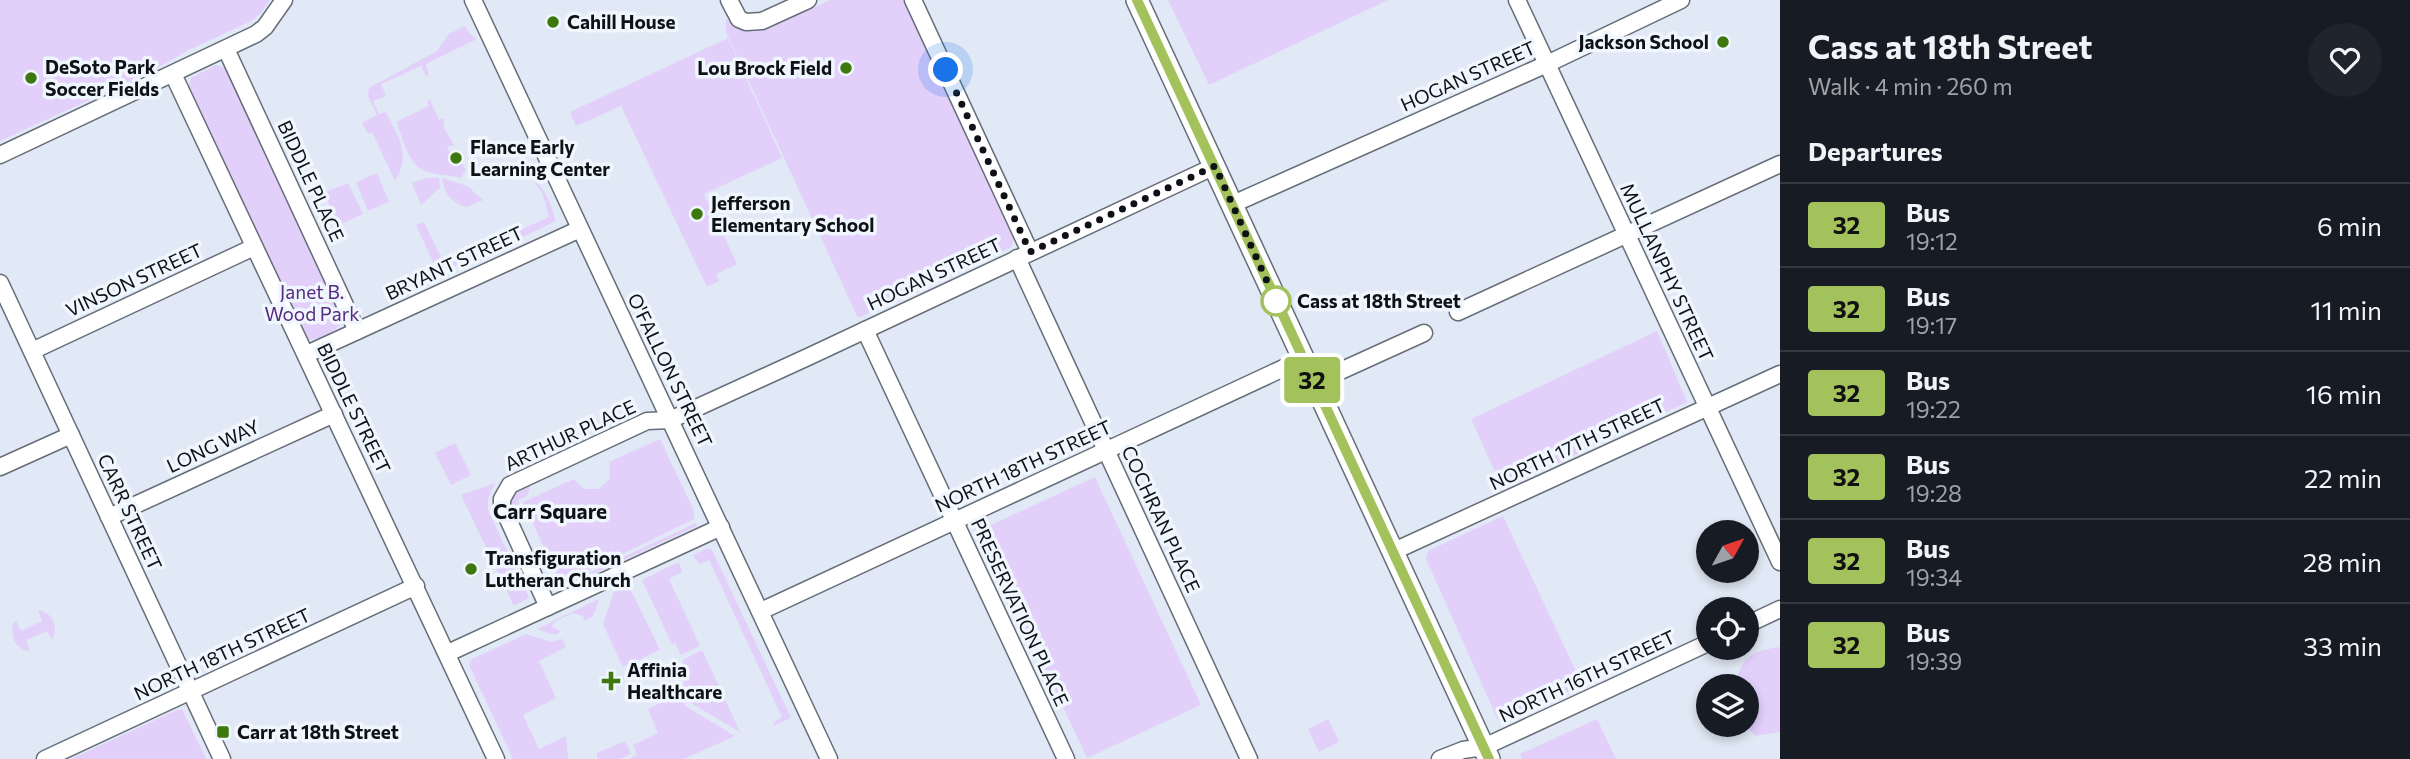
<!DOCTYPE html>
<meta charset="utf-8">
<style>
:root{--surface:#171b24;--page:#20242c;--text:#f1f3f6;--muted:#9ea1a6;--line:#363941}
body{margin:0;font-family:Commissioner,sans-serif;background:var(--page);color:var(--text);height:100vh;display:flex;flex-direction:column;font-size:26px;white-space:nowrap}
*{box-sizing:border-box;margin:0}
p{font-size:23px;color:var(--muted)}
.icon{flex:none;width:38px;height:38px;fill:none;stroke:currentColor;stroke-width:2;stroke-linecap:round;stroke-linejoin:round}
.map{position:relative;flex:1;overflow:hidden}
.sheet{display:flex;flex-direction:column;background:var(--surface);width:630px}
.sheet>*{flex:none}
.badge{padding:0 14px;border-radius:5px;font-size:24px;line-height:46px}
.needle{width:46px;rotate:50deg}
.controls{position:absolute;left:1696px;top:520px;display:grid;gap:14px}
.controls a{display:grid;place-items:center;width:63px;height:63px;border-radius:50%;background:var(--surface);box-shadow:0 4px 10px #0003;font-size:35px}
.you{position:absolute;width:35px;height:35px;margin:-18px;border:5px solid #fff;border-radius:50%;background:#1a73e8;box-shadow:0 0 0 10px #1a73e833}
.map>.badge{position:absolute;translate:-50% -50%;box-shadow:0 0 0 4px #fff}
h2{padding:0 28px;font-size:26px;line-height:63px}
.round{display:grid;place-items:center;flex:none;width:74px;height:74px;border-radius:37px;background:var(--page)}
.headline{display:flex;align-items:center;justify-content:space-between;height:119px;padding:0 28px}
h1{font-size:33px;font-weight:700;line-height:52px}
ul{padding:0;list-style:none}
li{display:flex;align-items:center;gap:21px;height:84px;padding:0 28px;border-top:2px solid var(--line)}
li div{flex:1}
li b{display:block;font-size:26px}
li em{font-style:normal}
li .badge{min-width:77px;font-weight:700;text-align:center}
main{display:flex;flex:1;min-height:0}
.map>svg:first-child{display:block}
</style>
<main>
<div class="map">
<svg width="1780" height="759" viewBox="0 0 1780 759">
<rect width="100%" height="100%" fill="#e0e9f5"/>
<g fill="#e2cffa">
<path d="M0,0H270L261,13L251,21L187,51L156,69L0,141Z"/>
<path d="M830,0H903L1014,239L1011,247L858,318L726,32V18C738,31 750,33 768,29Z"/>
<path d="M1168,0H1388L1209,85Z"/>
<path d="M465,26L471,35L477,39L426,64L429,75L426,76L421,66L381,84L386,96L373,101L379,114L386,112C398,137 412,154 395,181L372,132L368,134L362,123L377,115L368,96L369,88L437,51L449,34Z"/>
<path d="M728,38L782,158L704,194L737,264L716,274L719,281L707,287L621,106L576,126L570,112Z"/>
<path d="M216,65L223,67L229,72L344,319C338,331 320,340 306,340L188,89L191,78Z"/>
<path d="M430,100L439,120L444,118V128L454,145L447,147L450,153L460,151C462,158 460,163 466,170L461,178C450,175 438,175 428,172C406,165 405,140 396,122L429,106L427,101Z"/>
<path d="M377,173L389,202L368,211L356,182Z"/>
<path d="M426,178H439L440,188L421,205L412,183Z"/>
<path d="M442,178L467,186L483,200L467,207C451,203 445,194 442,178Z"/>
<path d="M534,181C543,185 555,211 555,221L523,237L518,231L549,217L543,195Z"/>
<path d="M348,183L363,214L339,225L324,193Z"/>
<path d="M424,222L444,264L469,253L470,258L452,268H438L433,262L416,225Z"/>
<path d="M1657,331L1687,402L1503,489L1471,419Z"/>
<path d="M660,439L694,511V519L561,584L523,502L574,479L584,489H599L610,479L609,462Z"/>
<path d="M455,443L471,475L451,485L435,453Z"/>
<path d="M1095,477L1201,705L1087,758L980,530Z"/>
<path d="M495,483L488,499V510L529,598L514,606L461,495Z"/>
<path d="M531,483L527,496L518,500L527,522L514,517L508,503L516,490Z"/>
<path d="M1503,516L1582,684L1504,722L1498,720L1426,559L1428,551Z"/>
<path d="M696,523L697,526L561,589L562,586Z"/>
<path d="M708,548L712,550L791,718L773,726L774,722L782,717L709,560L699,564L693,555Z"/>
<path d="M679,562L682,572L669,579L700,646L681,655L675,643L672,644L642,580Z"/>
<path d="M629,586L660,650L623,667L603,624L614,592Z"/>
<path d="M599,599C596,609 595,619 584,620L583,616L573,613L554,622L552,627L560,631L558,634H551L537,629Z"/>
<path d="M38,610C53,612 59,627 52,640L47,631L26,640L30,650L26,651C14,646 11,636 13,624L16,621L21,631L42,621Z"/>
<path d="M526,634L551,642L563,639L566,647L539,661L556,698L523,715L539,749L566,736L568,759H513L469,665L472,659Z"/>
<path d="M1777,647L1780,648V732L1756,736L1744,725L1746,724V686H1735C1742,657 1749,653 1777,647Z"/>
<path d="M702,650L740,732L689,702L684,693L683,660Z"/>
<path d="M680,694L685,706L735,736L684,759H629L637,755L633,745L658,733L648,709Z"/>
<path d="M182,709L206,759H71L177,710Z"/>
<path d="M1328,719L1339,742L1319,752L1308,729Z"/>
<path d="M1597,719L1616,759H1522L1520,754Z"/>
<path d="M625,741L631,754L620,759H597V753Z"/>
</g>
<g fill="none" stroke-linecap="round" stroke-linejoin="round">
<defs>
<g id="street">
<path d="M473,0L829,759"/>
<path d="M729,0L739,19L746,22L762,21L808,0"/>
<path d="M913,0L1030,252"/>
<path d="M1517,0L1780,562"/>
<path d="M226,49L357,331"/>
<path d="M173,74L496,759"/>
<path d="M0,155L256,34L265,27L284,0"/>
<path d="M1233,204L1547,64L1681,0"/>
<path d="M1017,258L1249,759"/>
<path d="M0,283L222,759"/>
<path d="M1458,312L1780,164"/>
<path d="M865,330L1066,759"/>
<path d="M32,351L254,247"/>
<path d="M307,354L580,229"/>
<path d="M1314,383L1424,333"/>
<path d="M0,467L71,435"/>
<path d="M109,517L334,414"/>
<path d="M1392,552L1780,374"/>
<path d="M548,607L502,506V499L510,485L647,421L670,420L810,356L1215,166"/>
<path d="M761,611L1303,359"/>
<path d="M1746,625L1780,609"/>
<path d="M448,653L721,527"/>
<path d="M45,759L416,586"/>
<path d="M1440,759L1463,750L1484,747L1708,643"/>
</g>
<path id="secondary" d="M1137,0L1489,759"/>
</defs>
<use href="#street" stroke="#656d78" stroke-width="19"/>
<use href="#secondary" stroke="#656d78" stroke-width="24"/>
<use href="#street" stroke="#fff" stroke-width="16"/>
<use href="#secondary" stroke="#fff" stroke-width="21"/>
</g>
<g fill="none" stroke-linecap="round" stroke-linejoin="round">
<defs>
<path id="line" d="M1137,0L1489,759"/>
</defs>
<use href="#line" stroke="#fff" stroke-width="16"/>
<use href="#line" stroke="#a3c25b" stroke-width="10"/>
<path stroke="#0e1115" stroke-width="7" stroke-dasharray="0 12.6" d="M946,70L1030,252L1215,166L1276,301"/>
</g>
<g fill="#3d770e" stroke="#f0f6fd" stroke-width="2.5">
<circle cx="553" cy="22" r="7"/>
<circle cx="1723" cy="42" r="7"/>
<circle cx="846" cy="68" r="7"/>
<circle cx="31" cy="78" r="7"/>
<circle cx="456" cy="158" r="7"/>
<circle cx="697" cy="214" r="7"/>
<circle cx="471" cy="569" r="7"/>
<path d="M607.5 670.5h7v7h7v7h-7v7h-7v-7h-7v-7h7z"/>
<rect x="216" y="725" width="14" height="14" rx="3.5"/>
</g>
<circle fill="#fff" stroke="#a3c25b" stroke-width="3.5" cx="1276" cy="301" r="14"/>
<g text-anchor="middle" stroke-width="7" stroke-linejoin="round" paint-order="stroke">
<g font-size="19" font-weight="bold" fill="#0e1115" stroke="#f0f6fd" text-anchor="start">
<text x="567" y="29">Cahill House</text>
<text x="1709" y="49" text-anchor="end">Jackson School</text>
<text x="45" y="74">DeSoto Park<tspan x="45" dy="22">Soccer Fields</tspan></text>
<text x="832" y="75" text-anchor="end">Lou Brock Field</text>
<text x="470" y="154">Flance Early<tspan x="470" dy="22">Learning Center</tspan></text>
<text x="711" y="210">Jefferson<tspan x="711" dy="22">Elementary School</tspan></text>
<text x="485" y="565">Transfiguration<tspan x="485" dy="22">Lutheran Church</tspan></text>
<text x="627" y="677">Affinia<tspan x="627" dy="22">Healthcare</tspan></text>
<text x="237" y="739">Carr at 18th Street</text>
</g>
<g font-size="19" fill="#0e1115" stroke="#f0f6fd">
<text transform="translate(1468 76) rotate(-24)" y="7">HOGAN STREET</text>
<text transform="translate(311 181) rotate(65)" y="7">BIDDLE PLACE</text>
<text transform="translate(454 263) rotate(-25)" y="7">BRYANT STREET</text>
<text transform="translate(1667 272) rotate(65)" y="7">MULLANPHY STREET</text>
<text transform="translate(934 274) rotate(-25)" y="7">HOGAN STREET</text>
<text transform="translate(134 280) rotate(-25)" y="7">VINSON STREET</text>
<text transform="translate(670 370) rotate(64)" y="7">O'FALLON STREET</text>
<text transform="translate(354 408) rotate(64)" y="7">BIDDLE STREET</text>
<text transform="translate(570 435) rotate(-25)" y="7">ARTHUR PLACE</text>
<text transform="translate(1577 444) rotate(-25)" y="7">NORTH 17TH STREET</text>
<text transform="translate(213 446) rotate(-25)" y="7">LONG WAY</text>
<text transform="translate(1023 466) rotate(-25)" y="7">NORTH 18TH STREET</text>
<text transform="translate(130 512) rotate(65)" y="7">CARR STREET</text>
<text transform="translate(1161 519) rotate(65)" y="7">COCHRAN PLACE</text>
<text transform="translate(1020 612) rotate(65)" y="7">PRESERVATION PLACE</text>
<text transform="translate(222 654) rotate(-25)" y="7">NORTH 18TH STREET</text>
<text transform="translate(1587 676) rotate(-25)" y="7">NORTH 16TH STREET</text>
</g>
<g font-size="19" fill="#572a7f" stroke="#f0f6fd">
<text x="312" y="299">Janet B.<tspan x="312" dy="22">Wood Park</tspan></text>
</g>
<g font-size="19" font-weight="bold" fill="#0e1115" stroke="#f0f6fd" text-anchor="start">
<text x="1297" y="308">Cass at 18th Street</text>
</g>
<g font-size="21" font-weight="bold" fill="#0e1115" stroke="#f0f6fd">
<text x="550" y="519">Carr Square</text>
</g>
</g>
</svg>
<div class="controls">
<a><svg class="needle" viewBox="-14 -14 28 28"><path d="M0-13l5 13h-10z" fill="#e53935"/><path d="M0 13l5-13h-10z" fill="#9ea1a6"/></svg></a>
<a><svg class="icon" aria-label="locate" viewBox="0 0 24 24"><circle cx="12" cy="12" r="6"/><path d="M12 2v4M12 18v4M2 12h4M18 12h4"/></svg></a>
<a><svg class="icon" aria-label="layers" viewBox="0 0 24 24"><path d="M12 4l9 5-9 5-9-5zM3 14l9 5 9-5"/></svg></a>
</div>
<div class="you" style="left:946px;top:70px"></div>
<b class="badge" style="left:1312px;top:380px;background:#a3c25b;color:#111">32</b>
</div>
<section class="sheet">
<div class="headline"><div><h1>Cass at 18th Street</h1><p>Walk · 4 min · 260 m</p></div><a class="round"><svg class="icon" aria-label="heart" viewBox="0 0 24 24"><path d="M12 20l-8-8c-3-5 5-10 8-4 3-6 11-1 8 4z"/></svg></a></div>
<h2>Departures</h2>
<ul>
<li><span class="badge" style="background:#a3c25b;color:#111">32</span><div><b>Bus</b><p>19:12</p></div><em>6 min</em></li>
<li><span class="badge" style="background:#a3c25b;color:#111">32</span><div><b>Bus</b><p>19:17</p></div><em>11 min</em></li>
<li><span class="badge" style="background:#a3c25b;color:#111">32</span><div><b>Bus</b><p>19:22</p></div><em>16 min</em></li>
<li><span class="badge" style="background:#a3c25b;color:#111">32</span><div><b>Bus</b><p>19:28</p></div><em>22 min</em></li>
<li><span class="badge" style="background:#a3c25b;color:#111">32</span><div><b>Bus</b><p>19:34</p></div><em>28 min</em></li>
<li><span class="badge" style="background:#a3c25b;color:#111">32</span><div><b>Bus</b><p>19:39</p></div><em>33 min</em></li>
</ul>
</section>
</main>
